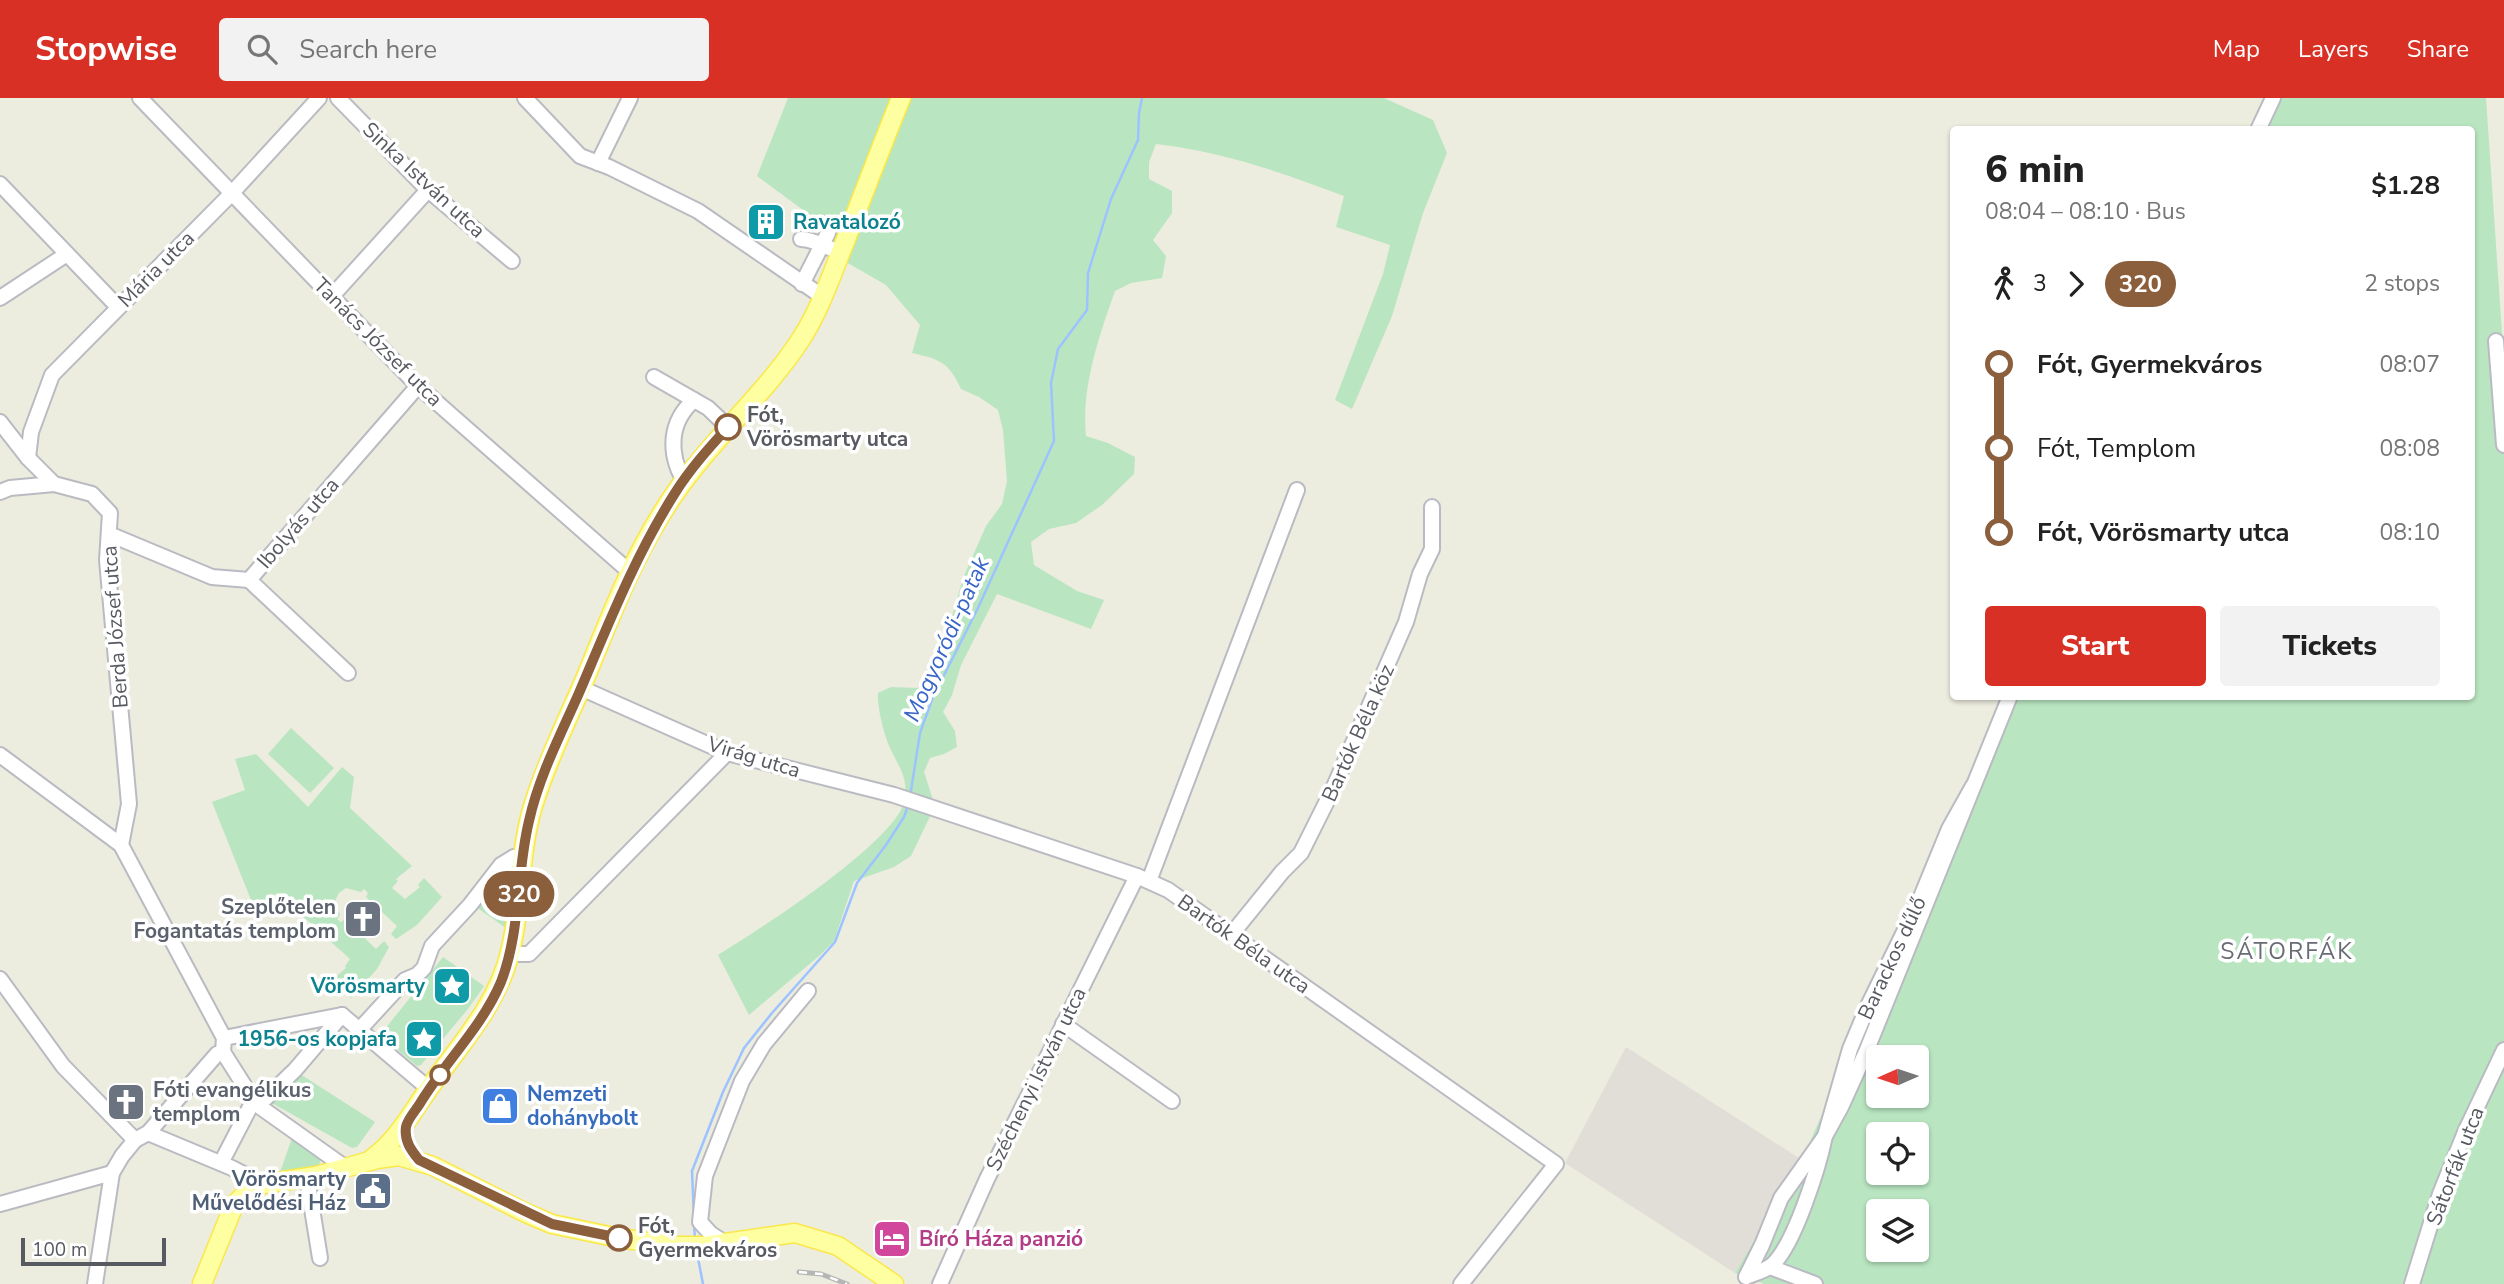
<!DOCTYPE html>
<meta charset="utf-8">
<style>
:root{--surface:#fff;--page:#f2f2f2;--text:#222;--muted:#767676;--accent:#d93025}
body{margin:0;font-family:"Nunito Sans",sans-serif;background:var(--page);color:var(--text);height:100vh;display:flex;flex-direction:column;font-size:26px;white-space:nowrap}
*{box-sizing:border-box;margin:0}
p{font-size:23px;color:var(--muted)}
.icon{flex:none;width:38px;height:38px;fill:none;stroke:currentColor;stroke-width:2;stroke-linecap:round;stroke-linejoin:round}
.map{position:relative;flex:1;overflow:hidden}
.panel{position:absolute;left:1950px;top:28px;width:525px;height:574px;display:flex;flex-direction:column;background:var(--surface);border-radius:7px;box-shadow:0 2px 5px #0004}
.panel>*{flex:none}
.badge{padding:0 14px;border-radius:23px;font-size:24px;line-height:46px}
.needle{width:46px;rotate:267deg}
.buttons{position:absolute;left:1866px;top:947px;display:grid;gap:14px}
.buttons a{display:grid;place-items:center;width:63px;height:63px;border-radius:7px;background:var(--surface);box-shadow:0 2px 5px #0004;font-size:35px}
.scale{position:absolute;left:21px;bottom:18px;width:145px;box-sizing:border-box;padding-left:7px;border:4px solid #585a61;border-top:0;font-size:19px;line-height:24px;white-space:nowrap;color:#585a61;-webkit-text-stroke:5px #fff;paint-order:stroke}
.map>.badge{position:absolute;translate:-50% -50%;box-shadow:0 0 0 4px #fff}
.legs{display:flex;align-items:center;gap:10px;height:77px;padding:0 35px;font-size:23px}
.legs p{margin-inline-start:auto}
.summary{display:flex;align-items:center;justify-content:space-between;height:119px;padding:0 35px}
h1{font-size:38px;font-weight:800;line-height:52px}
.button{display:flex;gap:14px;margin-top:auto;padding:14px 35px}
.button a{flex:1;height:80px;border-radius:7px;background:var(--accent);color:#fff;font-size:28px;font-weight:800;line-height:80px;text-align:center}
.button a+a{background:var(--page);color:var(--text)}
ul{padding:0 35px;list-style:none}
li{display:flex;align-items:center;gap:24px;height:84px;font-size:26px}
li i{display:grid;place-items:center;width:10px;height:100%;margin:0 9px;background:currentColor}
li i::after{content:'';width:18px;height:18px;margin:-9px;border:5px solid;border-radius:50%;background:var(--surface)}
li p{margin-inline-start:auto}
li:first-child i{background:linear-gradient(#0000 50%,currentColor 0)}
li:last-child i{background:linear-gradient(currentColor 50%,#0000 0)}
header{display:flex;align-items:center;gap:42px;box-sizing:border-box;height:98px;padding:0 35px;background:var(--accent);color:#fff}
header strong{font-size:33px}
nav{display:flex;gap:38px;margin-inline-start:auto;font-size:24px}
.search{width:490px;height:63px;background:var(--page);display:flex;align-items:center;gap:18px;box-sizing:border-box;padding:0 24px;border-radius:7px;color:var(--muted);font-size:26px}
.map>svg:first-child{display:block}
</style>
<header>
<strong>Stopwise</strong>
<div class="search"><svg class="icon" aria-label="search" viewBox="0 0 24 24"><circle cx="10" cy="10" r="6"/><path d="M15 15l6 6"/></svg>Search here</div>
<nav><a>Map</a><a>Layers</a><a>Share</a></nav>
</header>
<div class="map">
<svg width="2504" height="1186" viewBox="0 0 2504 1186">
<rect width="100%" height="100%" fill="#ececdf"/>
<path fill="#e0ded7" d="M1626,949L1802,1062L1735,1175L1565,1065Z"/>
<g fill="#b9e6c1" fill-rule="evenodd">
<path d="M788,0H892L837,137L757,78Z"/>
<path d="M910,0H1384L1433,22L1447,55L1423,115L1392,218L1352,311L1335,302L1383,176L1390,147L1336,129L1344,98C1280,74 1224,54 1156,46L1149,64V81L1172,93V115L1153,142L1166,158L1162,180L1131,185L1115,193C1099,238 1081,290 1086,338L1108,345L1135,359L1134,376L1102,407L1076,425L1049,431L1031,444L1034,467L1077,493L1104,502L1091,531L997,496L961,567L952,597L943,614L955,633L957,649L944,656L930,660L924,674L935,708L911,758L894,769L854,783L834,843L819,858L749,917L718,857C754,835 907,738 906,696C905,675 901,673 893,656C885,642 877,610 878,595L891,589L918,590L933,579L942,541L950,525L963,480L986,428L1002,406L1007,383L1003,332L998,312L979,299L961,291C949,264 939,261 912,255L920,227L886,187L846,164Z"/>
<path d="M2267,0H2486L2504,264V1186H1764L1735,1175L1802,1062L2005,599L2471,598V32L2253,31ZM1878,959H1916V998H1878ZM1878,1036H1916V1074H1878ZM1878,1113H1916V1152H1878Z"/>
<path d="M291,630L334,670L310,695L268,656Z"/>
<path d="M256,656L308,709L342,669L354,679L350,710L412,768L396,781L398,783L392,790L405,801L420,789L418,787L424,780L442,799L417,827L396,841L391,836L397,828L366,799L368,795L364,791L361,794L346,790L339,795L335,803L340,817L337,821L341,824L345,821L376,851L384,843L389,849L377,871L351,900L331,883L346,870L345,868L350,861L277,795L255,812L212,704L245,692L235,661Z"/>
<path d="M508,770L512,773L506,830L476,809L500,777Z"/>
<path d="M443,859L484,888L468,911L421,967L417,968L380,937Z"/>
<path d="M300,976L375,1024L357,1049L352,1050L270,1004Z"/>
<path d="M292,1040L321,1059L319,1068L279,1077Z"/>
</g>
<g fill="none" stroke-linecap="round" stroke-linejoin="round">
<g stroke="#9cc3ff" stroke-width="2.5">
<path d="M910,699L920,635L933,599L978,510L1054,343L1051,285L1058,251L1087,212L1088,175L1111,101L1138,42L1139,15L1142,0"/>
<path d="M694,1120L692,1073L723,994L744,950L772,915L835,844L857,785L886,747L904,719L908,708"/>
<path d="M694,1127L695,1141"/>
<path d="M697,1155L703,1186"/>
</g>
<defs>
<g id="minor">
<path d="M140,0L418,288L631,475"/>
<path d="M338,0L428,92L512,163"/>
<path d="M525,0L580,58L609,69L698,113L823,199"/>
<path d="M2258,32L2273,0"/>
<path d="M598,65L630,0"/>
<path d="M0,86L118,209"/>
<path d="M801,141C817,142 826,150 841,154"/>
<path d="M802,186L828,135"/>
<path d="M332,198L428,92"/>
<path d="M0,200L67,156"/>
<path d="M2496,243L2504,347"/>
<path d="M654,279L708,310L728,329"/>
<path d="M0,324L28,360L54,386L92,396L110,415L107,462L129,706L121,747"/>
<path d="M28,360L31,334L52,277L231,96L319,0"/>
<path d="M684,383C668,355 669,324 694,302"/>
<path d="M0,394L10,390L54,386"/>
<path d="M109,436L212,479L249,482L418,288"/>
<path d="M249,482L348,575"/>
<path d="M581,590L727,655L894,697L1137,778L1168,792L1556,1066L1461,1186"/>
<path d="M0,657L121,747L224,940L223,954L256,1006L346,1070"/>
<path d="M1973,688L1949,731L1921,799L1868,908L1850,951L1825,1038L1841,1009L1866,954L2010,598"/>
<path d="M1149,783L1297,392"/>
<path d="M1231,837L1282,774L1301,755L1333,691L1406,524L1420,476L1432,451V409"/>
<path d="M510,856H529L727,655"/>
<path d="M0,881L63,968L135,1042"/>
<path d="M342,917L429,991"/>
<path d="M1063,926L1172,1003"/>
<path d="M360,931L405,882L417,877L424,870L432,848L470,807L501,767L514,759L523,758"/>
<path d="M224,940L342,917"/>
<path d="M148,1035L232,1070L263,1086"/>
<path d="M1825,1038C1819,1068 1794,1149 1771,1168C1764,1173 1753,1176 1746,1179L1762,1147L1781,1100Z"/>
<path d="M221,1065L250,1009L266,1000L295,972L342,917"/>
<path d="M307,1080L320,1160"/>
<path d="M0,1106L112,1075"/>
<path d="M725,1145L711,1136L700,1124L705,1078L742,983L764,946L808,893"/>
<path d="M1770,1169L1815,1186"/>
<path d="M95,1186L112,1075L122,1058L135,1042L148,1035L217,956L223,954"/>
<path d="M940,1186L987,1081L1137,778"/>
<path d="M2412,1186L2440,1096L2466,1032L2504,952"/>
</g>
<g id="major">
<path d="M369,1063C399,1041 409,1018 430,989C460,947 498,906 510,854C523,803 518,749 536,699C549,659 568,620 585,581C611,517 637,448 678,391C715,338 766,295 801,241C821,210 832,175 846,141C864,94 882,47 901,0"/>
<path d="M202,1186L234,1107L244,1097L263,1086L316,1078L377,1061L399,1058L433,1068L526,1115L552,1126L619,1140L676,1148H704L795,1135L838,1148L894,1186"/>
</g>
</defs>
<use href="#minor" stroke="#babbc2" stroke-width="18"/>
<use href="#major" stroke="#fae84a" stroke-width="21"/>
<use href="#minor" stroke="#fff" stroke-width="14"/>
<use href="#major" stroke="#feffa1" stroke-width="18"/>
<defs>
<path id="rail" d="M799,1174L821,1176L847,1186"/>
</defs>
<use href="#rail" stroke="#b5b6b6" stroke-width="5"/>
<use href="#rail" stroke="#fff" stroke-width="2.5" stroke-dasharray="8" stroke-linecap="butt"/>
</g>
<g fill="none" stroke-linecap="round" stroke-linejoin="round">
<defs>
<path id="line-1" d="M619,1140L552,1126L419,1062C411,1052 404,1043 406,1029C407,1022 415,1013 419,1007C444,965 482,929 501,884C521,832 516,776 529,723C539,678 561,636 579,595C608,527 635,458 675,395C690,371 709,350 728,329"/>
</defs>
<use href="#line-1" stroke="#fff" stroke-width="16"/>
<use href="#line-1" stroke="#8b5e3c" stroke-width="10"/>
</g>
<defs>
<symbol id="building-square" viewBox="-11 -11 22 22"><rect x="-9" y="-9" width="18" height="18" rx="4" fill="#0f9aa8" stroke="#fff"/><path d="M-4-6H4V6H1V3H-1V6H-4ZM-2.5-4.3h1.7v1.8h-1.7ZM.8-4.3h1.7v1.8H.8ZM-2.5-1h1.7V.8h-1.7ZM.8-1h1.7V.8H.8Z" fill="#fff"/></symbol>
<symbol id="church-square" viewBox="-11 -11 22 22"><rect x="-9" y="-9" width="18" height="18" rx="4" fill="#6b7280" stroke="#fff"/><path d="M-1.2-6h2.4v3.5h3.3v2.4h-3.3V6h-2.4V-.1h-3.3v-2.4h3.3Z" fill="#fff"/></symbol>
<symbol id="sight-square" viewBox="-11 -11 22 22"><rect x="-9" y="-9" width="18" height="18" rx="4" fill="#0f9aa8" stroke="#fff"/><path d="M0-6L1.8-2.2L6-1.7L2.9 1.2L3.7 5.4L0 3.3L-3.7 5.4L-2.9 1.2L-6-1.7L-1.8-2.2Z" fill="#fff"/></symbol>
<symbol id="shop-square" viewBox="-11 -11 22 22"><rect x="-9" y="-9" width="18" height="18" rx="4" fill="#3f7fe0" stroke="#fff"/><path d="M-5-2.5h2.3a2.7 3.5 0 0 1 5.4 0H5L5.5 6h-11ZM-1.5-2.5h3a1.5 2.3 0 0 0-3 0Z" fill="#fff"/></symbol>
<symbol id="civic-square" viewBox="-11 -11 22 22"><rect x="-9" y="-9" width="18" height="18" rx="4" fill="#5c6f8a" stroke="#fff"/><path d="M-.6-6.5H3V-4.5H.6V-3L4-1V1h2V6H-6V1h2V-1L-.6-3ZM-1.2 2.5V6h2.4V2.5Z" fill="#fff"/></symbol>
<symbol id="hotel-square" viewBox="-11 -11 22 22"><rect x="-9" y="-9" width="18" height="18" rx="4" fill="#d1479c" stroke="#fff"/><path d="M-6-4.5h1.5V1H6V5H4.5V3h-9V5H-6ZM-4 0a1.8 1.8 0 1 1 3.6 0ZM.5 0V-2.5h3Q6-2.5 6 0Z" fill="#fff"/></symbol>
</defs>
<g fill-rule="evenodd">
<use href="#building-square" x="744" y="102" width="44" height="44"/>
<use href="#church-square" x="341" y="799" width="44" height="44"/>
<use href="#sight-square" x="430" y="866" width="44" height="44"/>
<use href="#sight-square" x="402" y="919" width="44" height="44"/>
<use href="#church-square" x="104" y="982" width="44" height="44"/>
<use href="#shop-square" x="478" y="986" width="44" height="44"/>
<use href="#civic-square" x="351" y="1071" width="44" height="44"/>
<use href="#hotel-square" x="870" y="1119" width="44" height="44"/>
</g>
<g fill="#fff" stroke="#8b5e3c" stroke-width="3.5">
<circle cx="728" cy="329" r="12"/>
<circle cx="440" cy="977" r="9"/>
<circle cx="619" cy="1140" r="12"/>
</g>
<g text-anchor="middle" stroke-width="7" stroke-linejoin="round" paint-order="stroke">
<g font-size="21" fill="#585a61" stroke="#fff">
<text transform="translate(424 82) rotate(43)" y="7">Sinka István utca</text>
<text transform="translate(156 171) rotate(-45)" y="7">Mária utca</text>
<text transform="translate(378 244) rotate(45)" y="7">Tanács József utca</text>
<text transform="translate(298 425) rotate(-49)" y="7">Ibolyás utca</text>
<text transform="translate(115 529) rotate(-94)" y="7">Berda József utca</text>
<text transform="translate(1358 635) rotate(-66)" y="7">Bartók Béla köz</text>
<text transform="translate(754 659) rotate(17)" y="7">Virág utca</text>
<text transform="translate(1244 846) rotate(35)" y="7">Bartók Béla utca</text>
<text transform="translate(1892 860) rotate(-65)" y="7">Barackos dűlő</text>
<text transform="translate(1036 981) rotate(-64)" y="7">Széchenyi István utca</text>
<text transform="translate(2455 1068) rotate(-69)" y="7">Sátorfák utca</text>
</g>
<g font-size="21" font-weight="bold" fill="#0d838f" stroke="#fff" text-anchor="end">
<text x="793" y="131" text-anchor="start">Ravatalozó</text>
<text x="425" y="895">Vörösmarty</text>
<text x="397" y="948">1956-os kopjafa</text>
</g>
<g font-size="21" font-weight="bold" fill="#585a61" stroke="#fff" text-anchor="start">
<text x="747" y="324">Fót,<tspan x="747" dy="24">Vörösmarty utca</tspan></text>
<text x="638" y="1135">Fót,<tspan x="638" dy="24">Gyermekváros</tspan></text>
</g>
<g font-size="21" font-weight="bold" fill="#5b616d" stroke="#fff" text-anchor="end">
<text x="336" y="816">Szeplőtelen<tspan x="336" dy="24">Fogantatás templom</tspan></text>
<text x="153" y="999" text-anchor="start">Fóti evangélikus<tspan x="153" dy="24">templom</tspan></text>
</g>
<g font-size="21" font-weight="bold" fill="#366cbe" stroke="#fff" text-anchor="start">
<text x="527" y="1003">Nemzeti<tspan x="527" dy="24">dohánybolt</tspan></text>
</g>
<g font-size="21" font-weight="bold" fill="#4e5e75" stroke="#fff" text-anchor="end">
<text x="346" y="1088">Vörösmarty<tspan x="346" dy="24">Művelődési Ház</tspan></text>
</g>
<g font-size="21" font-weight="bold" fill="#b23c85" stroke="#fff" text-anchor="start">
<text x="919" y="1148">Bíró Háza panzió</text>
</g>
<g font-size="23" font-style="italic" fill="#3865c9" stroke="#fff">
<text transform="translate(946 541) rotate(-66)" y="8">Mogyoródi-patak</text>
</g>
<g font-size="23" letter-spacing="2" fill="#696c73" stroke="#fff">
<text x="2287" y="861">SÁTORFÁK</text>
</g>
</g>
</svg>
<div class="buttons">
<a><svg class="needle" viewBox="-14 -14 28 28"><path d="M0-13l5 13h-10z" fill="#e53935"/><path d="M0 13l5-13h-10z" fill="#767676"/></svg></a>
<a><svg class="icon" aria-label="locate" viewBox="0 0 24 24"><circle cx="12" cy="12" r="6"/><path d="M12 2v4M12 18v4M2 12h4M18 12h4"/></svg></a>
<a><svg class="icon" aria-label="layers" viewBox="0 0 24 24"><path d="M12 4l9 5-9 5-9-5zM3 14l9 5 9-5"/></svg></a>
</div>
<div class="scale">100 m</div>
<b class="badge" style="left:519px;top:796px;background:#8b5e3c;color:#fff">320</b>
<section class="panel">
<div class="summary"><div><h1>6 min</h1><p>08:04 – 08:10 · Bus</p></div><b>$1.28</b></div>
<div class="legs"><svg class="icon" aria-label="walk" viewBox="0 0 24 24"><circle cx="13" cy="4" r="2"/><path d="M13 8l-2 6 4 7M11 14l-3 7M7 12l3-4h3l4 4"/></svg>3<svg class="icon" aria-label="forward" viewBox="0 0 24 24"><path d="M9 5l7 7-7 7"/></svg><b class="badge" style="background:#8b5e3c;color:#fff">320</b><p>2 stops</p></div>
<ul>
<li><i style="color:#8b5e3c"></i><b>Fót, Gyermekváros</b><p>08:07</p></li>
<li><i style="color:#8b5e3c"></i><span>Fót, Templom</span><p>08:08</p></li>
<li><i style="color:#8b5e3c"></i><b>Fót, Vörösmarty utca</b><p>08:10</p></li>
</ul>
<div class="button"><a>Start</a><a>Tickets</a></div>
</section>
</div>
